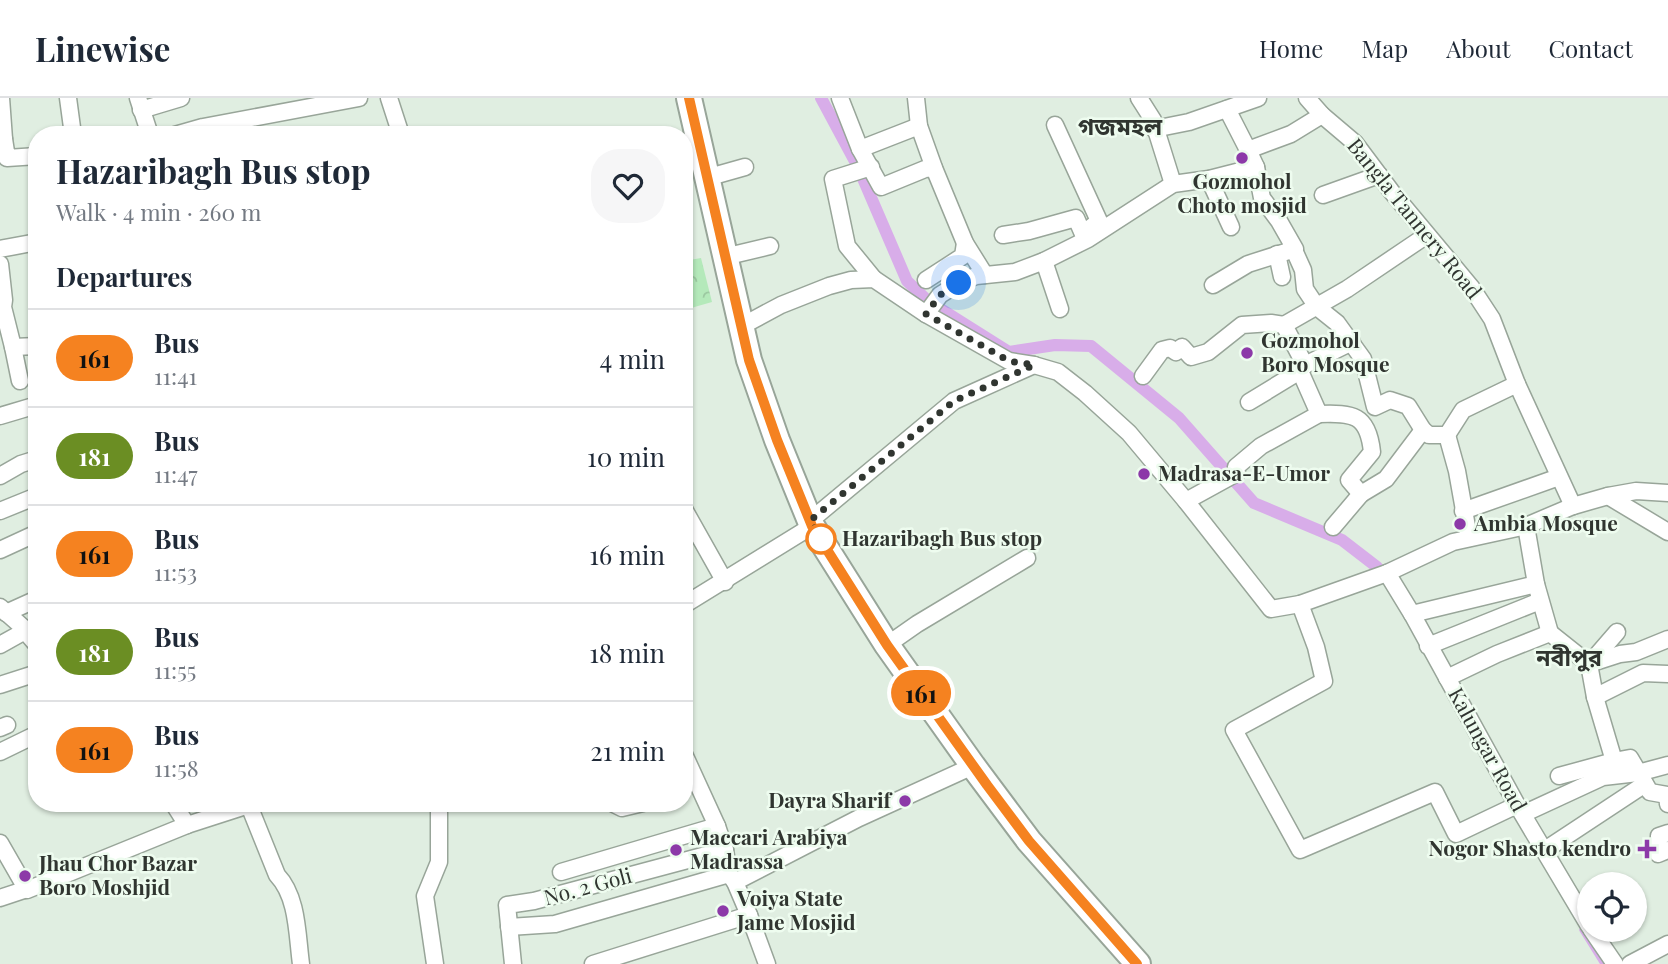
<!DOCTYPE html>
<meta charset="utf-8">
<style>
:root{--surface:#fff;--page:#f6f6f7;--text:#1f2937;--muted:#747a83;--line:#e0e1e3}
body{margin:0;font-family:"Playfair Display","Noto Sans Bengali",serif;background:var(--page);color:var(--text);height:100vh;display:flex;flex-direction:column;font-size:26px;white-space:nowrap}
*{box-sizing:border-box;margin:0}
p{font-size:23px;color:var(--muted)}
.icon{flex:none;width:38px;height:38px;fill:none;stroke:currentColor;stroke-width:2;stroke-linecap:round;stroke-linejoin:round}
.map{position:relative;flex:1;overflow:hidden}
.details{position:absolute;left:28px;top:28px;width:665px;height:686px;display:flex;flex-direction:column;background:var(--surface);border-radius:28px;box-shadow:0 2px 5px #0004}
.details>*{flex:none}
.badge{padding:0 14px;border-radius:23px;font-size:24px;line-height:46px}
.tools{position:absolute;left:1577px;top:774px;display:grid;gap:14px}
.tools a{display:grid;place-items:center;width:70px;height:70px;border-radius:50%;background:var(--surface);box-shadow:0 2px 5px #0004;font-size:35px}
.you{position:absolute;width:35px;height:35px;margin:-18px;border:5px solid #fff;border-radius:50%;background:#1a73e8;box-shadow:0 0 0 10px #1a73e833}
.map>.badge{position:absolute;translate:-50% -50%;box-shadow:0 0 0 4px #fff}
h2{padding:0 28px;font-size:26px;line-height:63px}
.round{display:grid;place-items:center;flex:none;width:74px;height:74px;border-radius:28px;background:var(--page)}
.headline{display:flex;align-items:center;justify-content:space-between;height:119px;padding:0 28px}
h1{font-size:33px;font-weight:700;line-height:52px}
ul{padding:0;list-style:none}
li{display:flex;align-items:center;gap:21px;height:98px;padding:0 28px;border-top:2px solid var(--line)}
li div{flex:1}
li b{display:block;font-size:26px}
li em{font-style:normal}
li .badge{min-width:77px;font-weight:700;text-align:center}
header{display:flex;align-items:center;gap:42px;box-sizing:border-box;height:98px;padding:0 35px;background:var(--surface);border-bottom:2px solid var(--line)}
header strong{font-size:33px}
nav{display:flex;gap:38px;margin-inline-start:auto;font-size:24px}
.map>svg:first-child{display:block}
</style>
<header>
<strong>Linewise</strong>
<nav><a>Home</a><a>Map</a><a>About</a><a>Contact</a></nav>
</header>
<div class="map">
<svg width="1668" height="866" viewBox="0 0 1668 866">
<defs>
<pattern id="forest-crowns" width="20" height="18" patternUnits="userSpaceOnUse" patternTransform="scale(1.75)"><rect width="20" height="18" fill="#b4e9ba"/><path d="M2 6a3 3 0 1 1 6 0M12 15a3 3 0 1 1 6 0" fill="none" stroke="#9bc8a0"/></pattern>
</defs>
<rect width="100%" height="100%" fill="#e0eee1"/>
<path fill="url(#forest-crowns)" d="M701,160L712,204L684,212V163Z"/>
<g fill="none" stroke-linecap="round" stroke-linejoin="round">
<path stroke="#d8ade9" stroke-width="3.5" d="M1581,832L1602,866"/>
<path stroke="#d8ade9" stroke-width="12" d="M821,0L858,69L907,183L928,203L1009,254L1055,247L1091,248L1179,320L1254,405L1342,442L1377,469"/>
<defs>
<g id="minor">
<path d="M1,0L4,41"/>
<path d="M68,0L73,37"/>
<path d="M138,0L150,37"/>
<path d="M389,0L401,37"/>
<path d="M840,0L860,51L881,89L925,71L934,70"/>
<path d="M916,0L919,28L934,70L965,145L985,177"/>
<path d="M1139,0L1153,22L1173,86"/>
<path d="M1307,0L1322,17L1355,45L1391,93L1471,189L1492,221L1517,286L1573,408"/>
<path d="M1227,11L1248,52"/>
<path d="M141,12L181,0"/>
<path d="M1055,27L1099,123L1085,134"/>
<path d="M1154,31L1189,24L1258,0"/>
<path d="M175,37L203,29L359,0"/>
<path d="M0,42L4,41L7,60L37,58"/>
<path d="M860,51L919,28"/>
<path d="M871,69L833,81L847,148L874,181"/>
<path d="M706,80L745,69"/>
<path d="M1209,81L1231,129"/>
<path d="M1323,97L1379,77"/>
<path d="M1003,137L1029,133L1076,120L1083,136"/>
<path d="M0,151L37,144"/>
<path d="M1294,152L1303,172L1305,191L1317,209L1337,225L1363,261L1375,309L1390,302L1408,308L1423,332"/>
<path d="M1277,156L1282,179"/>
<path d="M724,159L770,148"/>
<path d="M1044,163L1060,211"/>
<path d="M0,166L4,202L3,209L13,249L37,248"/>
<path d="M926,182L963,158L965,145"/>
<path d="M1213,187L1248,166L1295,151L1279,123L1262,100L1256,69"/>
<path d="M926,216L940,197L959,185L976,178L1015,174L1044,163L1088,141L1173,86L1209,81L1256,69L1248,52L1291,36L1322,17"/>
<path d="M1284,227L1305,267L1300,273L1319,316C1353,315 1368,316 1372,354L1349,382L1361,396L1386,381L1423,332L1429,337H1447L1463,312L1517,286"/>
<path d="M1284,227L1347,191L1427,137"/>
<path d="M740,229L781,207L829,188L851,182L874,181L926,216L1009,263L1034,267"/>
<path d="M13,249L20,283"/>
<path d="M1305,267L1352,244"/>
<path d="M1143,278L1162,252L1170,250L1176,254L1182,249L1191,259L1208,254L1242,227L1271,225L1284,227"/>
<path d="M1249,304L1300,273"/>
<path d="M0,318L37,307"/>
<path d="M1447,337L1457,373L1469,440"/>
<path d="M1236,369L1261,348L1319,316"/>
<path d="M0,378L21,366L37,361"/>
<path d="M1608,398L1668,434"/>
<path d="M1186,403L1237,375"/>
<path d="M684,411L725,484"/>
<path d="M0,413L37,398"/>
<path d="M1463,413L1559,379"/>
<path d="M811,422L954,303L1034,267L1058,274L1085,295L1129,335L1186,403L1271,511L1300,506L1387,475L1453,444L1526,428L1573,408L1608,398L1636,393L1668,395"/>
<path d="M1526,428L1536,486L1550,535"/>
<path d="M1333,429L1361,396"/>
<path d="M0,452L37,435"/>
<path d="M1387,475L1412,516L1517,707L1589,828"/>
<path d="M1300,506L1316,549L1324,583L1234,632L1300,752L1435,694L1456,736L1517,707"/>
<path d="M684,507L812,428"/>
<path d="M0,509L26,532L25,533L37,547"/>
<path d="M6,515L37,501"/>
<path d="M1412,516L1536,486"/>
<path d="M1550,535L1589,566L1595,599L1614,663L1630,660L1650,694L1667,697L1668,706"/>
<path d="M0,547L25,533"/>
<path d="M887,547L917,526L1027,460"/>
<path d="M1428,548L1540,503"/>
<path d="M1591,564L1617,534"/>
<path d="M1589,566L1620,556L1636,554L1668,541"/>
<path d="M1447,580L1497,556L1550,535"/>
<path d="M0,587L37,575"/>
<path d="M1595,599L1643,575L1668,576"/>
<path d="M0,630L7,627"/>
<path d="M0,654L37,636"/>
<path d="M684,656L717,728L725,752L729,776L735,784L749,817L767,866"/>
<path d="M1559,678L1614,663"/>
<path d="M173,705L187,727"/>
<path d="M248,705L277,777C298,799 297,837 301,866"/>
<path d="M612,705L622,710L643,705"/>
<path d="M1523,716L1603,679L1638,675L1668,667"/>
<path d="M1668,735L1659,738L1658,756L1668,752"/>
<path d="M0,745L27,792L187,727L255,705"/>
<path d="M1545,752L1645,686"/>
<path d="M561,774L717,728"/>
<path d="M735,784L859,720L973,668"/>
<path d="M0,800L27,791"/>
<path d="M509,829L555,826L729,776"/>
<path d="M1591,831L1615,866"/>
<path d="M435,866L425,798L439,764V705"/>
<path d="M513,866L507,807L534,803L725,752"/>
<path d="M593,866L749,817"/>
<path d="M1630,866L1668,846"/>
</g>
<path id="highway" d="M689,0L749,262L777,342L812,428L887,547L973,668L1029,743L1138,866"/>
</defs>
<use href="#minor" stroke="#98a599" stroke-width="19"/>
<use href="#highway" stroke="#98a599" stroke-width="28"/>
<use href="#minor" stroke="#fff" stroke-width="16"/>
<use href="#highway" stroke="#fff" stroke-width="24"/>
</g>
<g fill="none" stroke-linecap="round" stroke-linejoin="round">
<defs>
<path id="line" d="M689,0L749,262L777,342L812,428L887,547L987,687L1029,743L1137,866"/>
</defs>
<use href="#line" stroke="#fff" stroke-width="16"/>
<use href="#line" stroke="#f58220" stroke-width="10"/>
<path stroke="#303530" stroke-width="7" stroke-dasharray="0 12.6" d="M821,441L811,422L954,303L1034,267L1009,263L926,216L940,197L959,185"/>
</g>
<g fill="#8c39a8" stroke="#eefcef" stroke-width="2.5">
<circle cx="1242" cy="60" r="7"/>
<circle cx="1247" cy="255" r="7"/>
<circle cx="1144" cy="376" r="7"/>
<circle cx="1460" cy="426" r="7"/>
<circle cx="905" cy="703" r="7"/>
<path d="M1643.5 740.5h7v7h7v7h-7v7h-7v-7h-7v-7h7z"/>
<circle cx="676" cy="752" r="7"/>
<circle cx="25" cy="778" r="7"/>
<circle cx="723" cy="813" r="7"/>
</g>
<circle fill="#fff" stroke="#f58220" stroke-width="3.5" cx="821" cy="441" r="14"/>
<g text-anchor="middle" stroke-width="5" stroke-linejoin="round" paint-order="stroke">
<g font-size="21" font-weight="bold" fill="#303530" stroke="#eefcef" text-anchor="start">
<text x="1242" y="91" text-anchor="middle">Gozmohol<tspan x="1242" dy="24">Choto mosjid</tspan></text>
<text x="1261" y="250">Gozmohol<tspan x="1261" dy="24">Boro Mosque</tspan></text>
<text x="1158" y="383">Madrasa-E-Umor</text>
<text x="1474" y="433">Ambia Mosque</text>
<text x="891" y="710" text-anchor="end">Dayra Sharif</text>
<text x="690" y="747">Maccari Arabiya<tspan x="690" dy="24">Madrassa</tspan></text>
<text x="1631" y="758" text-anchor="end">Nogor Shasto kendro</text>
<text x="39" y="773">Jhau Chor Bazar<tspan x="39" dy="24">Boro Moshjid</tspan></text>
<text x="737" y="808">Voiya State<tspan x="737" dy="24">Jame Mosjid</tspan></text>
</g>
<g font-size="21" fill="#303530" stroke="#eefcef">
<text transform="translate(1414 121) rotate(51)" y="7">Bangla Tannery Road</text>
<text transform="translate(1487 652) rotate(61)" y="7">Kalungar Road</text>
<text transform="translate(588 789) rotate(-15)" y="7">No. 2 Goli</text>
</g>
<g font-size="21" font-weight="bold" fill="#303530" stroke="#eefcef" text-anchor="start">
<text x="842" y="448">Hazaribagh Bus stop</text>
</g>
<g font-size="23" font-weight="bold" fill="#303530" stroke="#eefcef">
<text x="1569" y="568">নবীপুর</text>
</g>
<g font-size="24" font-weight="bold" fill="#303530" stroke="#eefcef">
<text x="1120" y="37">গজমহল</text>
</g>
</g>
</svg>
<div class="tools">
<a><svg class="icon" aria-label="locate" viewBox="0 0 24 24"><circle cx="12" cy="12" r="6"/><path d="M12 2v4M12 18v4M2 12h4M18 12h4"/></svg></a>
</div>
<div class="you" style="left:959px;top:185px"></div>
<b class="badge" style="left:921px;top:595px;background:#f58220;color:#111">161</b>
<section class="details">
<div class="headline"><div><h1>Hazaribagh Bus stop</h1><p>Walk · 4 min · 260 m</p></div><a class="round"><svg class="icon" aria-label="heart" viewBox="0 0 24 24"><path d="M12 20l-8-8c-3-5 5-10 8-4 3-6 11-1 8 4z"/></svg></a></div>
<h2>Departures</h2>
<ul>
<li><span class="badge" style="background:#f58220;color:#111">161</span><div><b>Bus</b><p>11:41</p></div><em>4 min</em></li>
<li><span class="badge" style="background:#6b8e23;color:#fff">181</span><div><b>Bus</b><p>11:47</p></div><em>10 min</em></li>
<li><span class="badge" style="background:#f58220;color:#111">161</span><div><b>Bus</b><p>11:53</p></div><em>16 min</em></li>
<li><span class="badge" style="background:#6b8e23;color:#fff">181</span><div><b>Bus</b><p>11:55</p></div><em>18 min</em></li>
<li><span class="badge" style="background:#f58220;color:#111">161</span><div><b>Bus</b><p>11:58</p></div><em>21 min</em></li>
</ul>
</section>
</div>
